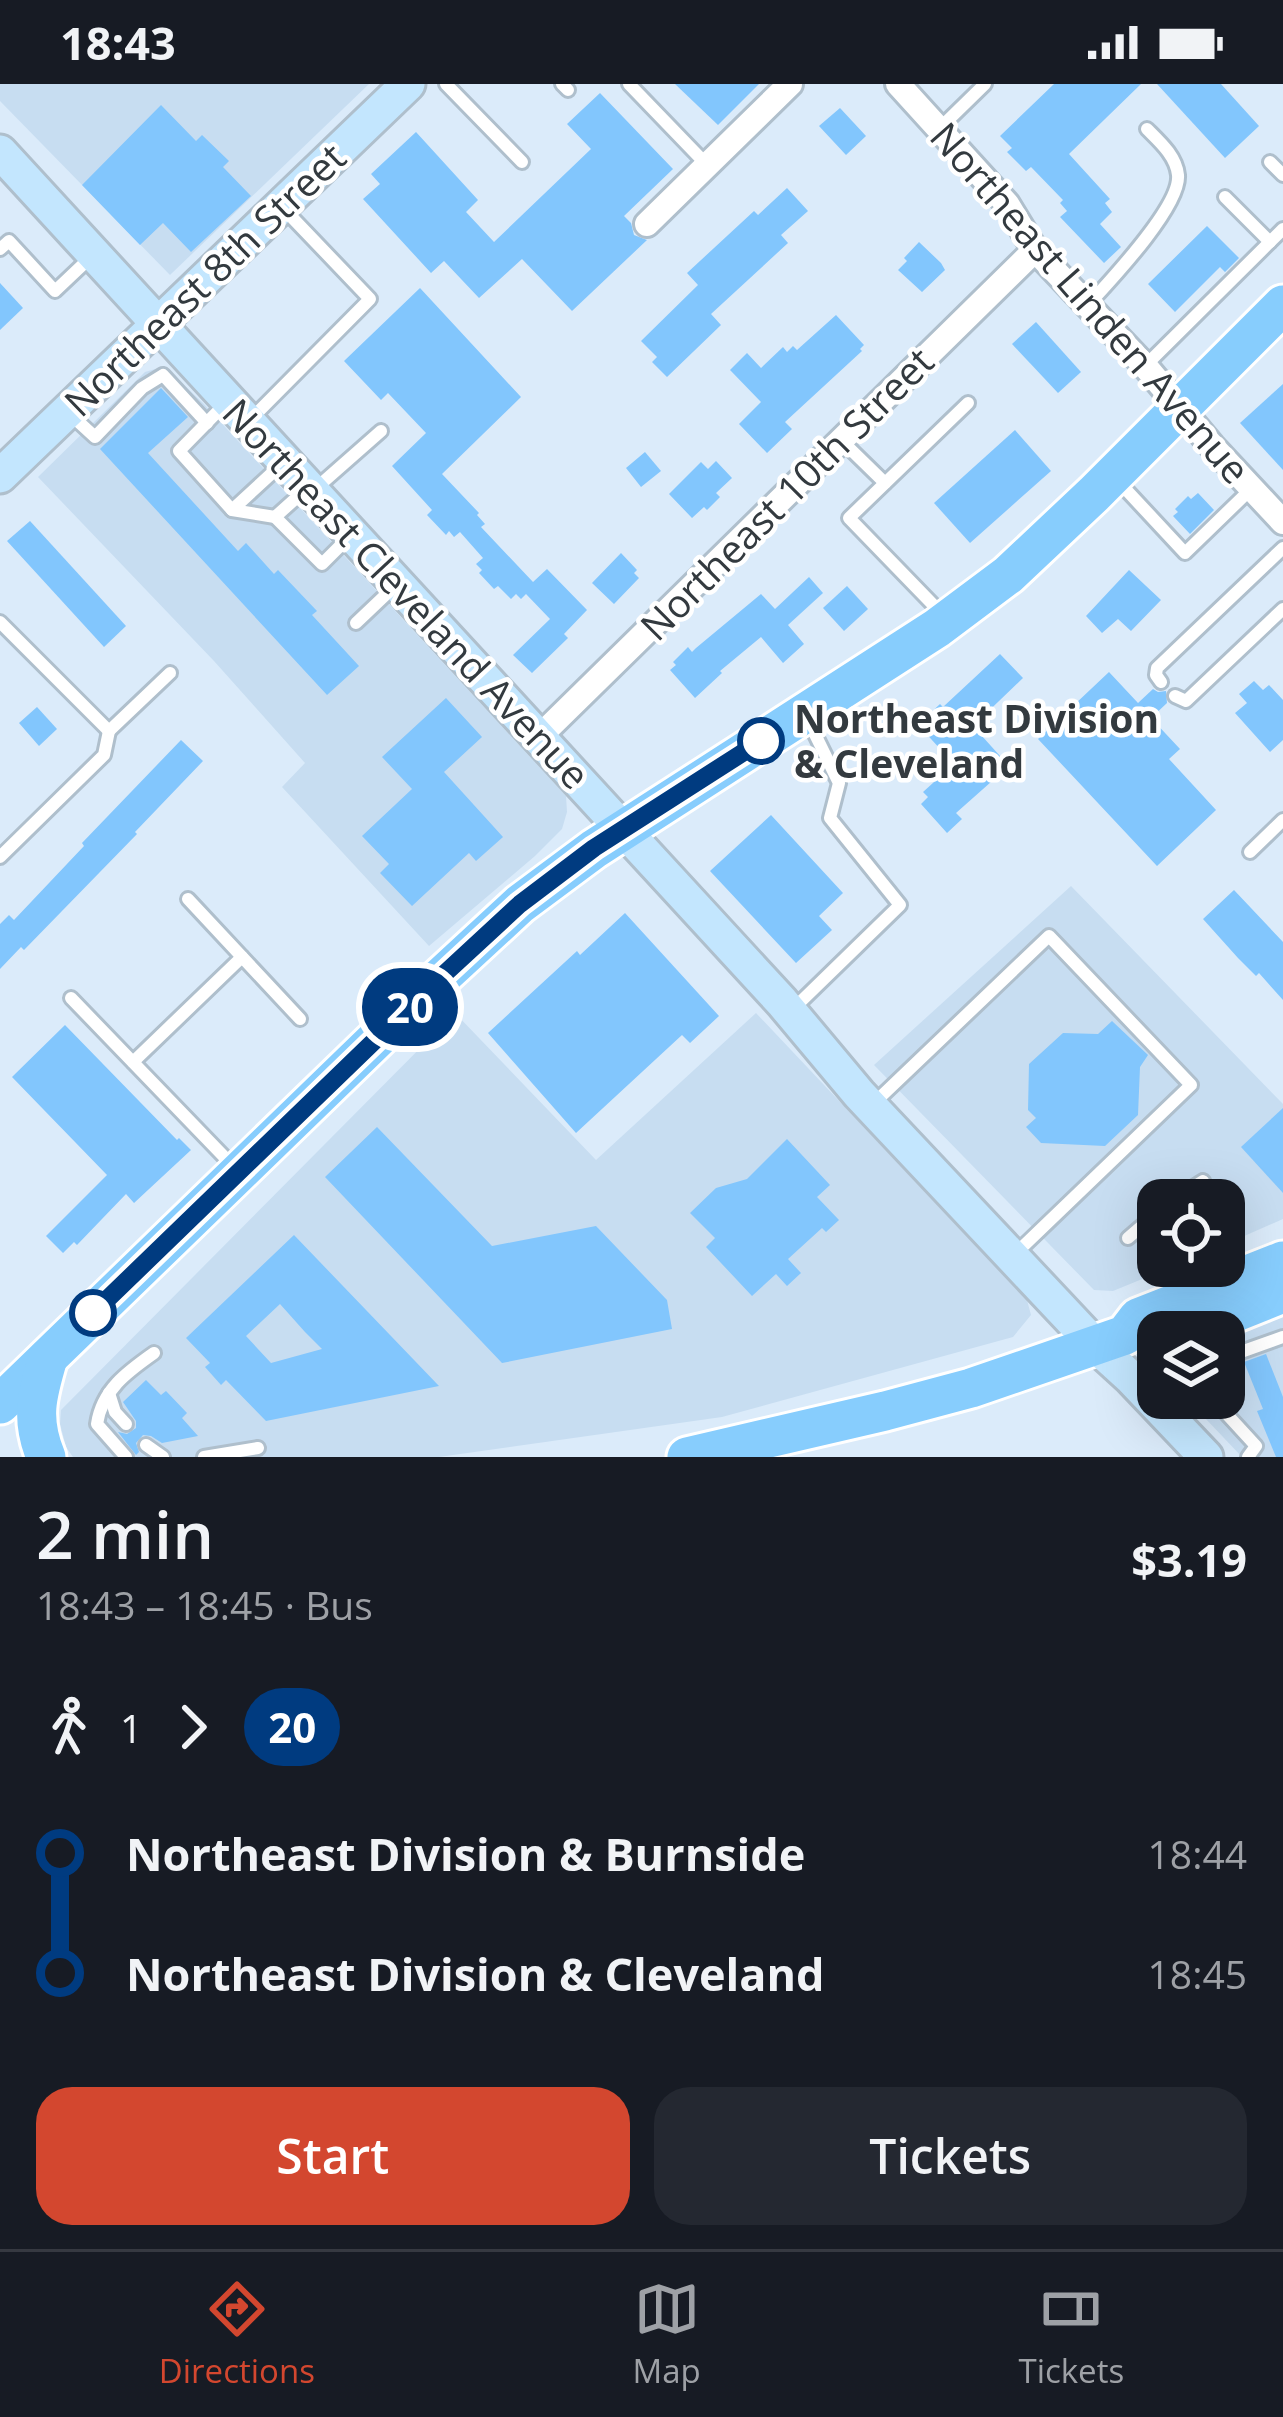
<!DOCTYPE html>
<meta charset="utf-8">
<style>
:root{--surface:#171b24;--page:#242831;--text:#f1f3f6;--muted:#9ea1a6;--line:#363941;--accent:#d3472f}
body{margin:0;font-family:"Open Sans",sans-serif;background:var(--page);color:var(--text);height:100vh;display:flex;flex-direction:column;font-size:45px;white-space:nowrap}
*{box-sizing:border-box;margin:0}
p{font-size:39px;color:var(--muted)}
.icon{flex:none;width:66px;height:66px;fill:none;stroke:currentColor;stroke-width:2;stroke-linecap:round;stroke-linejoin:round}
.map{position:relative;height:1373px;overflow:hidden}
.details{display:flex;flex-direction:column;background:var(--surface);flex:1}
.details>*{flex:none}
.badge{padding:0 24px;border-radius:39px;font-size:42px;line-height:78px}
.tools{position:absolute;left:1137px;top:1095px;display:grid;gap:24px}
.tools a{display:grid;place-items:center;width:108px;height:108px;border-radius:24px;background:var(--surface);box-shadow:0 12px 48px #0002;font-size:60px}
.map>.badge{position:absolute;translate:-50% -50%;box-shadow:0 0 0 6px #fff}
.legs{display:flex;align-items:center;gap:18px;height:132px;padding:0 36px;font-size:39px}
.legs p{margin-inline-start:auto}
.overview{display:flex;align-items:center;justify-content:space-between;height:204px;padding:0 36px}
h1{font-size:66px;font-weight:600;line-height:90px}
.action{display:flex;gap:24px;margin-top:auto;padding:24px 36px}
.action a{flex:1;height:138px;border-radius:36px;background:var(--accent);color:#fff;font-size:48px;font-weight:600;line-height:138px;text-align:center}
.action a+a{background:var(--page);color:var(--text)}
ul{padding:0 36px;list-style:none}
li{display:flex;align-items:center;gap:42px;height:120px;font-size:45px}
li i{display:grid;place-items:center;width:18px;height:100%;margin:0 15px;background:currentColor}
li i::after{content:'';width:30px;height:30px;margin:-15px;border:9px solid;border-radius:50%;background:var(--surface)}
li p{margin-inline-start:auto}
li:first-child i{background:linear-gradient(#0000 50%,currentColor 0)}
li:last-child i{background:linear-gradient(currentColor 50%,#0000 0)}
.status{display:flex;justify-content:space-between;align-items:center;height:84px;padding:0 60px;background:var(--surface);direction:ltr}
.status svg{height:33px;fill:currentColor}
.menu{display:flex;justify-content:space-around;align-items:center;height:168px;border-top:3px solid var(--line);background:var(--surface);font-size:33px;color:var(--muted)}
.menu a{display:grid;justify-items:center;gap:6px}
.menu .active{color:var(--accent)}
.map>svg:first-child{display:block}
</style>
<div class="status"><b>18:43</b><svg viewBox="0 0 49 12"><path d="M0 12V9h3v3zM5 12V6h3v6zM10 12V3h3v9zM15 12V0h3v12zM26 1h20v11H26zM47 4h2v5h-2z"/></svg></div>
<div class="map">
<svg width="1283" height="1373" viewBox="0 0 1283 1373">
<rect width="100%" height="100%" fill="#dbebfa"/>
<g fill="#c7ddf1">
<path d="M0,0H369L170,191L0,17Z"/>
<path d="M159,284L168,286L203,319L566,712L567,728L562,745L535,772L429,862L282,703L305,679L214,577L38,393L145,288Z"/>
<path d="M1071,802L1283,1020V1135L1224,1161V1116H1158V1182H1174L1113,1207L1094,1206L874,981Z"/>
<path d="M455,929L596,1076L756,929L1027,1216L1031,1231L1013,1253L722,1333L439,1373H73L66,1363L60,1340L61,1326Z"/>
<path d="M1283,1227V1373H1242L1186,1314H1224V1252Z"/>
</g>
<g fill="#82c6fd" fill-rule="evenodd">
<path d="M675,0H759L718,41Z"/>
<path d="M1054,0H1141L1069,70L1110,115L1105,119L1112,128L1100,140L1121,163L1104,179L1060,133L1067,127L1060,119L1063,116L1031,83L1026,87L1007,68L1012,64L1000,52Z"/>
<path d="M1157,0H1221L1259,42L1225,74Z"/>
<path d="M600,9L673,85L624,132L631,139L634,151L647,156L572,227L522,175L479,214L444,177L431,189L363,115L380,100L371,90L416,48L478,116L466,128L494,158L591,65L567,40Z"/>
<path d="M161,21L196,57L202,51L229,77L223,83L251,112L191,168L163,139L140,161L82,101Z"/>
<path d="M840,24L866,52L846,71L819,42Z"/>
<path d="M787,104L808,127L781,151L788,159L711,230L721,241L667,293L652,278L657,273L641,257L698,201L687,189L754,127L758,131Z"/>
<path d="M1207,142L1239,174L1225,188L1220,183L1175,228L1148,200Z"/>
<path d="M919,158L941,179L945,186L922,208L898,186L907,177L904,174Z"/>
<path d="M0,199L23,224L0,246Z"/>
<path d="M420,204L521,313L442,390L479,429L477,431L485,440L481,443L533,498L547,485L587,526L564,550L568,554L532,589L513,571L550,535L526,510L521,515L516,510L511,515L498,502L494,505L479,489L482,486L476,480L483,474L460,448L454,453L449,447L446,451L427,431L432,426L392,382L426,349L388,309L381,316L344,277Z"/>
<path d="M836,231L864,261L860,265L862,267L785,338L792,345L767,369L739,340L761,318L730,286L747,269L761,284L783,263L787,268L793,262L797,266Z"/>
<path d="M1036,238L1081,288L1058,309L1012,260Z"/>
<path d="M1283,300V386L1240,339Z"/>
<path d="M161,304L188,333L148,369L238,467L246,459L274,490L278,486L317,527L312,531L359,582L327,611L100,365Z"/>
<path d="M1015,346L1051,387L970,459L934,419Z"/>
<path d="M645,368L661,387L641,403L626,384Z"/>
<path d="M716,377L732,394L716,409L720,413L707,426L704,423L692,434L669,410L701,378L708,385Z"/>
<path d="M1198,409L1214,426L1190,450L1173,432L1178,428L1175,425L1188,412L1191,415Z"/>
<path d="M30,437L126,542L104,563L7,457Z"/>
<path d="M621,469L637,486L634,489L639,494L614,520L592,499Z"/>
<path d="M1129,486L1161,516L1131,547L1118,535L1102,549L1086,532Z"/>
<path d="M809,493L823,509L788,541L804,560L783,579L761,553L720,587L722,589L695,614L670,586L676,581L673,578L688,563L692,568L696,564L761,510L775,525Z"/>
<path d="M847,502L868,525L844,547L823,524Z"/>
<path d="M1000,570L1023,594L973,642L1009,682L956,729L962,735L947,749L921,720L928,713L923,708L954,680L920,643L926,637L924,635L940,620L943,623Z"/>
<path d="M1109,588L1138,619L1153,605L1158,608L1166,607L1167,619L1151,634L1180,665L1169,675L1216,726L1157,782L1038,655Z"/>
<path d="M1254,597L1263,606L1269,601L1283,616V656L1270,668L1235,629L1247,619L1239,610Z"/>
<path d="M446,614L482,653L444,688L503,753L476,777L469,769L412,822L380,789L389,780L362,752L412,705L382,673Z"/>
<path d="M37,623L57,645L39,662L19,639Z"/>
<path d="M181,656L203,677L135,748L137,750L24,866L21,863L0,885V840L9,831L14,836L84,762L82,759Z"/>
<path d="M771,731L843,809L819,832L832,846L796,879L710,787Z"/>
<path d="M1234,806L1283,858V916L1259,889L1256,892L1238,874L1203,835Z"/>
<path d="M625,829L719,932L690,959L682,951L576,1049L488,949L577,867L580,871Z"/>
<path d="M1112,937L1148,971L1140,983L1138,1031L1105,1062L1041,1059L1026,1043L1036,1034L1028,1026L1029,980L1063,949L1098,950Z"/>
<path d="M65,941L177,1056L179,1054L191,1066L134,1119L126,1110L77,1161L74,1158L63,1169L46,1152L107,1091L12,993Z"/>
<path d="M1283,1024V1109L1241,1063Z"/>
<path d="M377,1043L492,1162L596,1142L667,1216L672,1245L502,1279L325,1093Z"/>
<path d="M787,1055L830,1101L817,1113L839,1136L826,1148L822,1144L788,1175L801,1189L787,1202L776,1190L752,1212L706,1163L715,1154L690,1129L716,1104L747,1095Z"/>
<path d="M294,1151L439,1302L266,1337L226,1296L221,1301L205,1283L210,1279L186,1254ZM280,1220L305,1248L322,1265L271,1279L246,1252Z"/>
<path d="M1266,1270L1283,1313V1373H1276L1257,1327L1263,1325L1244,1278Z"/>
<path d="M146,1296L161,1311L166,1307L187,1329L182,1334L198,1352L162,1359L151,1352L143,1351L136,1359L139,1368L136,1371L118,1348L127,1350L136,1344V1337L123,1318Z"/>
</g>
<g fill="none" stroke-linecap="round" stroke-linejoin="round">
<defs>
<g id="lane">
<path d="M446,0L522,78"/>
<path d="M562,0L568,6"/>
<path d="M629,0L707,81"/>
<path d="M939,45L985,0"/>
<path d="M1270,78L1283,91"/>
<path d="M1225,113L1270,158"/>
<path d="M0,165L9,157L55,207L92,172"/>
<path d="M1088,221C1110,197 1181,122 1178,91C1176,72 1160,58 1147,45"/>
<path d="M1145,282L1283,145"/>
<path d="M228,317L179,367L232,426L284,378"/>
<path d="M70,330L95,353L142,304L163,291L207,339"/>
<path d="M249,337L370,215L283,124"/>
<path d="M842,357L885,399"/>
<path d="M1118,397L1185,469L1251,405"/>
<path d="M314,406L381,347"/>
<path d="M232,426L275,433L304,407"/>
<path d="M275,433L322,480L350,452"/>
<path d="M943,531L849,434L968,319"/>
<path d="M0,538L109,647L170,589"/>
<path d="M356,539L396,501"/>
<path d="M1161,598L1156,591L1157,584L1283,464"/>
<path d="M1175,612L1186,617L1283,525"/>
<path d="M1250,768L1283,736"/>
<path d="M0,773L104,671L109,647"/>
<path d="M188,815L300,935"/>
<path d="M71,914L234,1083"/>
<path d="M791,927L900,821L830,734L839,699L808,636"/>
<path d="M133,978L242,873"/>
<path d="M871,1022L1049,852L1191,1001L1013,1172"/>
<path d="M1173,1116L1203,1097L1211,1116"/>
<path d="M1224,1150L1239,1188"/>
<path d="M1128,1154L1158,1128"/>
<path d="M1224,1274L1283,1253"/>
<path d="M109,1309L115,1328L126,1340"/>
<path d="M1212,1314L1256,1362L1248,1373"/>
<path d="M146,1361L163,1373"/>
<path d="M126,1373L97,1340C102,1306 127,1288 154,1269"/>
<path d="M204,1373L258,1364"/>
</g>
<g id="street">
<path d="M898,0L1007,120L1035,166L1145,282L1212,362L1283,438"/>
<path d="M647,140L790,0"/>
<path d="M538,654L1035,166"/>
</g>
<g id="secondary">
<path d="M0,68L782,918L859,1010L1096,1262L1130,1293L1206,1373"/>
<path d="M0,392L408,0"/>
</g>
<g id="primary">
<path d="M1186,1248L1283,1209"/>
<path d="M0,1320L428,905L520,820L594,765L937,544L1008,491L1094,410L1283,221"/>
<path d="M46,1373C30,1335 37,1311 48,1274"/>
<path d="M687,1373L885,1327L971,1304L1125,1251L1138,1234L1283,1177"/>
</g>
</defs>
<use href="#lane" stroke="#afbfcc" stroke-width="18"/>
<use href="#street" stroke="#afbfcc" stroke-width="30"/>
<use href="#secondary" stroke="#afbfcc" stroke-width="39"/>
<use href="#primary" stroke="#fff" stroke-width="45"/>
<use href="#lane" stroke="#fff" stroke-width="12"/>
<use href="#street" stroke="#fff" stroke-width="24"/>
<use href="#secondary" stroke="#c3e6fe" stroke-width="33"/>
<use href="#primary" stroke="#87cdfd" stroke-width="39"/>
</g>
<g fill="none" stroke-linecap="round" stroke-linejoin="round">
<defs>
<path id="line-1" d="M93,1229L428,905L520,820L594,764L761,657"/>
</defs>
<use href="#line-1" stroke="#fff" stroke-width="27"/>
<use href="#line-1" stroke="#003b80" stroke-width="18"/>
</g>
<g fill="#fff" stroke="#003b80" stroke-width="6">
<circle cx="761" cy="657" r="21"/>
<circle cx="93" cy="1229" r="21"/>
</g>
<g text-anchor="middle" stroke-width="9" stroke-linejoin="round" paint-order="stroke">
<g font-size="39" fill="#333a3f" stroke="#fff">
<text transform="translate(205 196) rotate(-44)" y="14">Northeast 8th Street</text>
<text transform="translate(1090 219) rotate(49)" y="14">Northeast Linden Avenue</text>
<text transform="translate(787 410) rotate(-45)" y="14">Northeast 10th Street</text>
<text transform="translate(406 510) rotate(47)" y="14">Northeast Cleveland Avenue</text>
</g>
<g font-size="39" font-weight="bold" fill="#333a3f" stroke="#fff" text-anchor="start">
<text x="794" y="649">Northeast Division<tspan x="794" dy="45">&amp; Cleveland</tspan></text>
</g>
</g>
</svg>
<div class="tools">
<a><svg class="icon" aria-label="locate" viewBox="0 0 24 24"><circle cx="12" cy="12" r="6"/><path d="M12 2v4M12 18v4M2 12h4M18 12h4"/></svg></a>
<a><svg class="icon" aria-label="layers" viewBox="0 0 24 24"><path d="M12 4l9 5-9 5-9-5zM3 14l9 5 9-5"/></svg></a>
</div>
<b class="badge" style="left:410px;top:923px;background:#003b80;color:#fff">20</b>
</div>
<section class="details">
<div class="overview"><div><h1>2 min</h1><p>18:43 – 18:45 · Bus</p></div><b>$3.19</b></div>
<div class="legs"><svg class="icon" aria-label="walk" viewBox="0 0 24 24"><circle cx="13" cy="4" r="2"/><path d="M13 8l-2 6 4 7M11 14l-3 7M7 12l3-4h3l4 4"/></svg>1<svg class="icon" aria-label="forward" viewBox="0 0 24 24"><path d="M9 5l7 7-7 7"/></svg><b class="badge" style="background:#003b80;color:#fff">20</b></div>
<ul>
<li><i style="color:#003b80"></i><b>Northeast Division &amp; Burnside</b><p>18:44</p></li>
<li><i style="color:#003b80"></i><b>Northeast Division &amp; Cleveland</b><p>18:45</p></li>
</ul>
<div class="action"><a>Start</a><a>Tickets</a></div>
</section>
<nav class="menu">
<a class="active"><svg class="icon" aria-label="directions" viewBox="0 0 24 24"><path d="M12 3l9 9-9 9-9-9zM9 14v-3h6M13 9l2 2-2 2"/></svg>Directions</a>
<a><svg class="icon" aria-label="map" viewBox="0 0 24 24"><path d="M3 6l6-2 6 2 6-2v14l-6 2-6-2-6 2zM9 4v14M15 6v14"/></svg>Map</a>
<a><svg class="icon" aria-label="tickets" viewBox="0 0 24 24"><path d="M3 7h18v10H3zM15 7v10"/></svg>Tickets</a>
</nav>
